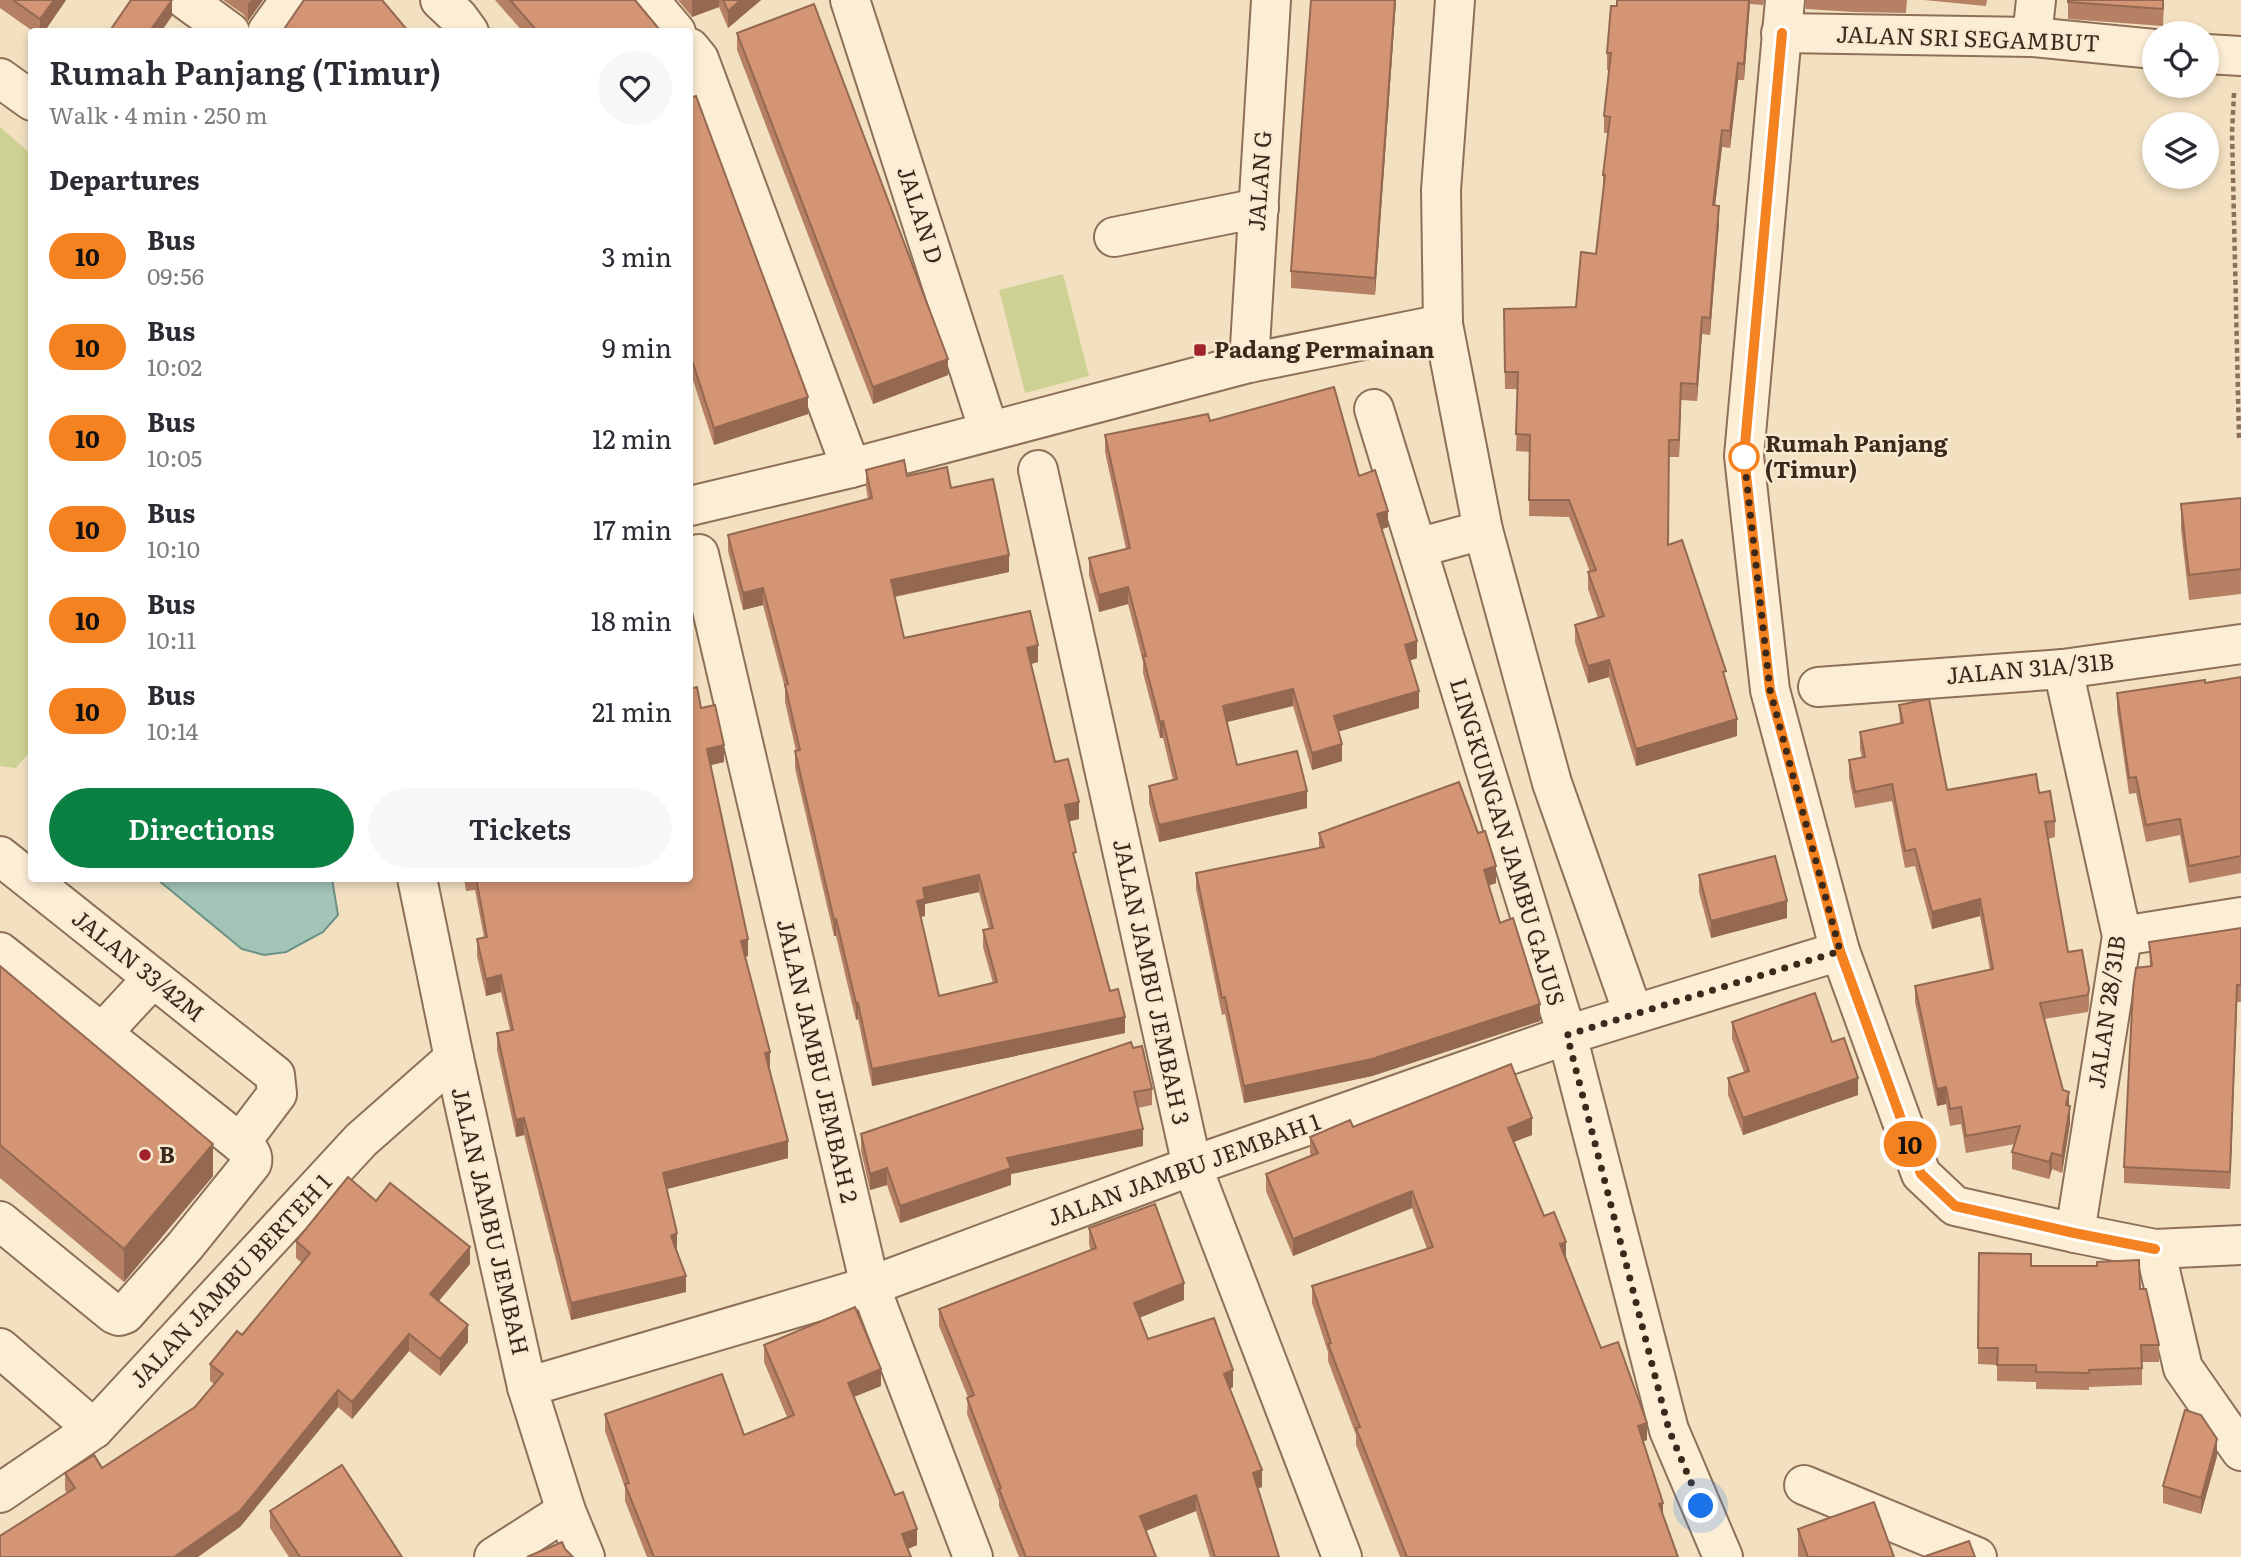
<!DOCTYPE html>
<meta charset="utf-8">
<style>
:root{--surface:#fff;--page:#f7f7f7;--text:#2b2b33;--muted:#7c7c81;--accent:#0b8043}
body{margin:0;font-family:Literata,serif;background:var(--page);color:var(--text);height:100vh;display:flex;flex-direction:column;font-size:26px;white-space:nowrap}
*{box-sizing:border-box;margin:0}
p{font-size:23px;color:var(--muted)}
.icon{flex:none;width:38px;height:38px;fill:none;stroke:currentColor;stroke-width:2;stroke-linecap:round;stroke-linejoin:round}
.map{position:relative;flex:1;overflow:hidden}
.side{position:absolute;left:28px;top:28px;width:665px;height:854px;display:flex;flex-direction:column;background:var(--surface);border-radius:7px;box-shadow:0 4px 10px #0003}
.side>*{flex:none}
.badge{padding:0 14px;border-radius:23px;font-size:24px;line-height:46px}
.tools{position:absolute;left:2142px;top:21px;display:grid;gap:14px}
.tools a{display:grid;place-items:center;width:77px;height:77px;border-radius:50%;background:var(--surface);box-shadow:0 4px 10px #0003;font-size:35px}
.you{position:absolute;width:35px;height:35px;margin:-18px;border:5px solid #fff;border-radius:50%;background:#1a73e8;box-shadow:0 0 0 10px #1a73e833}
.map>.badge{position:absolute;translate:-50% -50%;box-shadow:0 0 0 4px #fff}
h2{padding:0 21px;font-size:26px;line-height:63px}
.round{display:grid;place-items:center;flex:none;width:74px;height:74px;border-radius:37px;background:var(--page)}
.summary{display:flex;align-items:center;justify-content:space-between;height:119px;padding:0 21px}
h1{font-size:33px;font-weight:600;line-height:52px}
.button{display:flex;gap:14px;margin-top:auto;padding:14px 21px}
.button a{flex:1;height:80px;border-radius:42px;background:var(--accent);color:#fff;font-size:28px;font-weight:600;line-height:80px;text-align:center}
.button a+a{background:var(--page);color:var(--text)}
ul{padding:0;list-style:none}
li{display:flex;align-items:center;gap:21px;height:91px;padding:0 21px}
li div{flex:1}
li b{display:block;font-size:26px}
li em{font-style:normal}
li .badge{min-width:77px;font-weight:700;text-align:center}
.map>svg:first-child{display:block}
</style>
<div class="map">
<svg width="2241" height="1557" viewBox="0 0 2241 1557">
<rect width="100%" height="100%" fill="#f2e0c1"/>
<g fill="#ced194">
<path d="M0,127L32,155V749L16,768L0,766Z"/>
<path d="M1063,274L1089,376L1025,393L999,290Z"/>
</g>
<path fill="#a4c4b8" stroke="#6a9386" stroke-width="2" d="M157,879H332L338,915L323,932L286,952L264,955L242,949Z"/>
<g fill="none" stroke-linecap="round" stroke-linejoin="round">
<defs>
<g id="minor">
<path d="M186,0L230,32"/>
<path d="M440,0L458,17L469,32"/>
<path d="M649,0L676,32"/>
<path d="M850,0L989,431"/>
<path d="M1455,0L1441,190L1443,324L1483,530L1552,783L1633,1013"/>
<path d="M1785,0L1744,456L1770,690L1840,951L1921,1174L1955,1206L2075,1233L2155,1249L2241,1245"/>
<path d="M267,32L290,0"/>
<path d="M1781,33L2032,37L2154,49"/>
<path d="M2032,37L2036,0"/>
<path d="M690,48L699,59L851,468"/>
<path d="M2207,54L2241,56"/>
<path d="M0,78L32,101"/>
<path d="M1114,237L1259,208"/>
<path d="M1249,363L1271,0"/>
<path d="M1374,409L1567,1035L1669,1430L1723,1557"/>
<path d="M1038,470L1192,1166L1342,1557"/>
<path d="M690,506L851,468L1249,363L1443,324"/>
<path d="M1417,548L1483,530"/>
<path d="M699,554L870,1286L973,1557"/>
<path d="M2063,669L2122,936L2075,1233"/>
<path d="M1818,687L2063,669L2241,644"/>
<path d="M0,856L275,1075L277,1094L240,1143"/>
<path d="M417,878L454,1058L527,1387L566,1511L585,1557"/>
<path d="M2122,936L2241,917"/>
<path d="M0,952L240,1143C247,1149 254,1153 252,1163L185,1246L125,1314L119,1316L114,1314L0,1221"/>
<path d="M102,1033L153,978"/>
<path d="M2155,1249L2183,1368L2241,1451"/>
<path d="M0,1348L94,1429"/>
<path d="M527,1387L870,1286L1192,1166L1567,1035L1840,951"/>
<path d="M1804,1485L1977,1557"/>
<path d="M0,1493L94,1429L361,1140L454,1058"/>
<path d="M494,1557L566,1511"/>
</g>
</defs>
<use href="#minor" stroke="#8d7057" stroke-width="42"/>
<path stroke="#8d7057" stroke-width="4.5" stroke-dasharray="5 3.5" stroke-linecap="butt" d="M2234,93L2232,133L2239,438H2241"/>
<use href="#minor" stroke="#fcedd5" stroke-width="38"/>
</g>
<g fill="#b58064" fill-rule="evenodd">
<path d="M0,0H66L44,32H34L0,8Z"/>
<path d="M223,0H263L248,21L243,14Z"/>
<path d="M495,0H635L659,29L663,32H523Z"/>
<path d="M678,0H761L728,28L719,7L692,17Z"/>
<path d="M1311,0H1396L1375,295L1291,288V271Z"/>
<path d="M1617,0H1764L1763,5L1750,4L1744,80H1738L1730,148L1722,147L1715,206L1719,223L1710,335L1702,334L1697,401L1681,400L1679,457H1669V545L1726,683L1737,736L1636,766L1609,677L1588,683L1575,642V625L1598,618L1588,589V572H1590L1569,517L1529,516L1530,452L1516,451L1518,389H1505L1504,326L1576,307L1596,254L1603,192V175L1608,133H1604V116L1609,70H1607V53L1617,6Z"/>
<path d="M1805,0H1907L1906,13L1853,12L1806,9Z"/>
<path d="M1924,0H1987L1986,6Z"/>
<path d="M2068,0H2164L2163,26L2068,19Z"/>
<path d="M737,33L948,375L873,404L737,50Z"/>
<path d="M690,98L808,414L714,445L690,371Z"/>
<path d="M1210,421L1359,476L1388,527L1382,529L1417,658L1409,661L1419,708L1338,731L1342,761L1312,770L1293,706L1227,722L1237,765L1307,808L1159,842L1149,803V786L1173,780L1163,738H1160L1143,673V662L1128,604L1099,612L1089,575V558L1126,549L1105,452V435Z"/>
<path d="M866,470L907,476L951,488L1009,572L895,597L904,638L1038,662L1031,664L1055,762L1079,819L1068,822L1076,864L1110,991L1125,1033L872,1086L858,1019L856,1020L836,936H834L795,768V751H796L785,702V688L763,605L743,610L728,551V535L868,499L866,487ZM979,892L989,929L983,930V947L993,983L939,996L921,917L925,916V904Z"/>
<path d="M2241,498V594L2189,600L2181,529V504Z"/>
<path d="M2241,677V873L2189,883L2180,835L2146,842L2136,793L2129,794L2117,710V693L2205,683Z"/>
<path d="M1899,705L1947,790L2039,793L2055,821V837L2048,839L2068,952L2089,989V1006L2088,1012L2044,1019L2063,1090L2069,1106L2070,1123L2062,1173L2052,1169L2049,1179L2012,1169V1152L2015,1144L1966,1153L1961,1124L1950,1126L1946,1104L1937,1106L1915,1002V986L1990,970L1980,916L1932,929L1915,866L1905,868L1892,801L1855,808L1849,777V760L1862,758L1860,749V732L1900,724Z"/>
<path d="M701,708L724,762L711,765L748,956L745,957L770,1069L788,1158L667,1189L677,1250L686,1292L571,1320L524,1135L516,1137L497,1050V1033L510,1030L501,992L486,996L477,956V939L484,937L475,890L466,891L464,878H690Z"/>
<path d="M1319,833L1496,883L1488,886L1500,923L1540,1021L1372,1076L1244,1103L1225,1014L1222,1015L1196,889V873L1319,848Z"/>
<path d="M1699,875L1787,918L1711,938L1699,892Z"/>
<path d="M2241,928V1002H2237L2230,1189L2124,1183V1167L2150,966L2149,942Z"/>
<path d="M0,966L213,1176L124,1282L0,1178Z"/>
<path d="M1732,1022L1832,1042L1858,1095L1743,1135L1728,1095V1078L1744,1072L1732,1039Z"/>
<path d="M1133,1048L1152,1089V1105L1138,1108L1143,1146L1011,1174V1185L900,1223L887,1185L870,1190L861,1151V1134Z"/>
<path d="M1353,1127L1532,1135L1514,1142L1544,1216L1566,1259L1601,1348L1647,1440L1643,1441L1663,1517L1678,1557H1400L1356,1445V1435L1328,1361V1352L1312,1303V1286L1427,1249L1412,1208L1293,1256L1266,1191V1174L1311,1156L1310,1153V1137Z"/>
<path d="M376,1201L470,1264L439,1301L468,1342L440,1376L409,1351L352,1419L338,1407L240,1527L67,1493L65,1490V1473L102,1468L195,1407L214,1384L210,1381V1364L242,1335L302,1263L296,1258V1241Z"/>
<path d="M1089,1228L1184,1300L1140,1317L1148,1339L1233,1387L1230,1389L1262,1487L1258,1488L1279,1557H1210L1196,1511L1146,1531L1156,1557H1019L999,1506V1500L967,1414L968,1397L939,1326V1309L1091,1250L1089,1245Z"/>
<path d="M1979,1253L2031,1266L2140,1289L2159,1345V1362H2142V1385L2089,1387V1390L2036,1389V1382L1997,1381V1365L1978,1364Z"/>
<path d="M764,1345L881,1386L854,1397L917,1545L908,1549L911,1557H647L625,1501V1488L605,1431V1414L744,1435L787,1417L764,1362Z"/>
<path d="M2217,1456L2201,1514L2163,1503V1486Z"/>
<path d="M270,1511L402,1557H289L270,1528Z"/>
<path d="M1798,1529L1894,1557H1798Z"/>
</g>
<g fill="#946851">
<path d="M54,0H66L44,32H40V19Z"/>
<path d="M172,0V16L161,32H149Z"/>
<path d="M251,0H263L248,21V4Z"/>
<path d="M692,0H719V7L692,17Z"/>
<path d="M741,0H761L728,28V11Z"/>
<path d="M1395,0H1396L1375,295V278Z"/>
<path d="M1749,0H1750L1744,80V64Z"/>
<path d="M1738,63V80L1730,148V131Z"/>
<path d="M1722,130V147L1713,222V205Z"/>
<path d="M1719,206V223L1710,335V318Z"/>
<path d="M1702,317V334L1697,401V384Z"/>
<path d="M948,359V375L873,404V387Z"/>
<path d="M1681,383V400L1679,457V440Z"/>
<path d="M808,397V414L714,445V428Z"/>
<path d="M1388,511V527L1377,531V514Z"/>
<path d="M1009,555V572L891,597V580Z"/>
<path d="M1128,587V604L1099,612V595Z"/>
<path d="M763,588V605L743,610V593Z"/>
<path d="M1417,641V658L1405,662V645Z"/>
<path d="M1038,645V662L1027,665V648Z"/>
<path d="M1609,660V677L1588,683V666Z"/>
<path d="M1293,689V706L1223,723V706Z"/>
<path d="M1419,691V708L1334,733V716Z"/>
<path d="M1737,719V736L1636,766V749Z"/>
<path d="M1163,721V738H1160V722Z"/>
<path d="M1342,744V761L1312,770V753Z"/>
<path d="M724,745V762L707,766V749Z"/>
<path d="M1307,791V808L1159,842V825Z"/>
<path d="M1079,802V819L1065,822V805Z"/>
<path d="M1496,866V883L1484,887V870Z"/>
<path d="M979,875V892L925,904V916L917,918V901L923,888Z"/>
<path d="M1980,899V916L1932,929V912Z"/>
<path d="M1787,901V918L1711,938V921Z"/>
<path d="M836,919V936H834V920Z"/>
<path d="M748,939V956L741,958V941Z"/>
<path d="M501,975V992L486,996V979Z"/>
<path d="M2237,985V1002L2230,1189V1172Z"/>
<path d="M856,1003H858V1019L856,1020Z"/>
<path d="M1540,1004V1021L1372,1076L1244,1103V1086Z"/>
<path d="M1125,1017V1033L872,1086V1069Z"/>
<path d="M770,1052V1069L765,1070V1053Z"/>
<path d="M1858,1078V1095L1743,1135V1118Z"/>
<path d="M1946,1087V1104L1937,1106V1089Z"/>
<path d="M2069,1092V1109L2066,1105Z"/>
<path d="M2070,1106V1123L2062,1173V1156Z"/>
<path d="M524,1118V1135L516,1137V1120Z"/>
<path d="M1532,1118V1135L1508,1144V1128Z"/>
<path d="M1143,1129V1146L1011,1174V1185L900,1223V1206L1007,1158Z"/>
<path d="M788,1141V1158L663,1190V1173Z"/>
<path d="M213,1144V1176L124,1282V1249Z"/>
<path d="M2052,1153V1169L2049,1179V1162Z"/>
<path d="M887,1168V1185L870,1190V1174Z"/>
<path d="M1412,1191V1208L1293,1256V1239Z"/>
<path d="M677,1233V1250L671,1252V1236Z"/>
<path d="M1566,1242V1259L1560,1244Z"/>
<path d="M470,1247V1264L430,1311V1294Z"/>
<path d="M686,1276V1292L571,1320V1303Z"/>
<path d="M1184,1283V1300L1134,1320V1303Z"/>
<path d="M468,1325V1342L440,1376V1359Z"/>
<path d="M409,1334V1351L352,1419V1402Z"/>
<path d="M881,1369V1386L848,1399V1383Z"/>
<path d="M1233,1370V1387L1224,1391V1374Z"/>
<path d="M338,1390V1407L240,1527L198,1557H174Z"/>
<path d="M1647,1423V1440L1638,1443V1426Z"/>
<path d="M2217,1439V1456L2201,1514V1498Z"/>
<path d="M1262,1470V1487L1253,1490V1473Z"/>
<path d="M1196,1495V1511L1140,1533V1516Z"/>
<path d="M1663,1503V1520L1659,1504Z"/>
<path d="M917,1529V1545L902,1551V1534Z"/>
</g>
<g fill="#d39574" stroke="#946851" stroke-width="2" fill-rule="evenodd">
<path d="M13,0H54L40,19Z"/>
<path d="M131,0H172L149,32H109Z"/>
<path d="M304,0H382L409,32H282Z"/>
<path d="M510,0H635L659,29L663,32H538Z"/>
<path d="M723,0H741L728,11Z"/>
<path d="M1311,0H1395L1375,278L1291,271Z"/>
<path d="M1617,0H1749L1744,64L1738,63L1730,131L1722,130L1713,205L1719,206L1710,318L1702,317L1697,384L1681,383L1679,440H1669L1668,545L1682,540L1726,671L1723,672L1737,719L1636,749L1609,660L1588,666L1575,625L1604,616L1588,572L1596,570L1569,500H1529L1530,435L1516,434L1518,372H1505L1504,309L1576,307L1581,252L1596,254L1605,175H1603L1610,117L1604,116L1611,53H1607L1611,6H1617Z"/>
<path d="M2068,0H2163V9L2068,2Z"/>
<path d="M814,4L948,359L873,387L737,33Z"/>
<path d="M696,96L808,397L714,428L690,354V98Z"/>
<path d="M1334,387L1359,476L1375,470L1388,511L1377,514L1417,641L1405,645L1419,691L1334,716L1342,744L1312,753L1293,689L1223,706L1237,765L1297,751L1307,791L1159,825L1149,786L1177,779L1163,721L1160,722L1143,656H1146L1128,587L1099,595L1089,558L1130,548L1105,435L1208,414L1210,421Z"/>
<path d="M904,460L907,476L947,467L951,488L993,479L1009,555L891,580L904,638L1030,611L1038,645L1027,648L1055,762L1068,759L1079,802L1065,805L1076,852L1073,853L1110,991L1118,989L1125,1017L872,1069L858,1003H856L836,919L834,920L795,751L800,750L785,685L788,684L763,588L743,593L728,535L872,498L866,470ZM979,875L993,928L983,930L997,982L939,996L917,901L925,899L923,888Z"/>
<path d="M2241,498V569L2189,575L2181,504Z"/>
<path d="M2241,677V856L2189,866L2180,819L2146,825L2136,777L2129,778L2117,693L2205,680V683Z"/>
<path d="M697,687L701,708L715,705L724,745L707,749L748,939L741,941L770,1052L765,1053L788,1141L663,1173L677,1233L671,1236L686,1276L571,1303L524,1118L516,1120L497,1033L513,1030L501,975L486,979L477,939L487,937L476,878H690V689Z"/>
<path d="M1929,699L1947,790L2036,774L2039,793L2050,791L2055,821L2045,822L2068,952L2082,950L2089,989L2088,995L2040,1003L2063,1090L2069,1092L2066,1105L2070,1106L2062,1156L2052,1153L2049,1162L2012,1152L2020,1126L1966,1136L1961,1107L1950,1109L1946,1087L1937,1089L1915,986L1993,969L1980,899L1932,912L1915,849L1905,851L1892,784L1855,792L1849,760L1865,757L1860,732L1903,723L1899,705Z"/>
<path d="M1459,782L1478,833L1485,831L1496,866L1484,870L1500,923L1513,918L1540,1004L1372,1059L1244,1086L1225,997L1222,998L1196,873L1324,847L1319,833Z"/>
<path d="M1775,856L1787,901L1711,921L1699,875Z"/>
<path d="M2241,928V985H2237L2230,1172L2124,1167L2133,989L2136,968L2152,966L2149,942Z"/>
<path d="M0,966L213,1144L124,1249L0,1145Z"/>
<path d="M1815,993L1832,1042L1844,1038L1858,1078L1743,1118L1728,1078L1749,1071L1732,1022Z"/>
<path d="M1131,1042L1133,1048L1142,1046L1152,1089L1134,1092L1143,1129L1007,1158L1011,1168L900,1206L887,1168L870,1174L861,1134Z"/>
<path d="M1511,1064L1532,1118L1508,1128L1544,1216L1554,1212L1566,1242L1560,1244L1601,1348L1618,1342L1647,1423L1638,1426L1663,1503L1659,1504L1678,1557H1407L1356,1428L1360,1427L1328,1344L1331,1343L1312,1286L1433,1247L1412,1191L1293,1239L1266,1174L1318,1153L1310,1137L1350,1120L1353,1127Z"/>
<path d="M348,1177L376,1201L390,1183L470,1247L430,1294L468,1325L440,1359L409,1334L352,1402L338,1390L240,1511L174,1557H0V1536L75,1488L65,1473L94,1455L102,1468L195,1407L223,1374L210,1364L237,1331L242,1335L310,1253L296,1241Z"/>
<path d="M1155,1204L1184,1283L1134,1303L1148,1339L1214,1318L1233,1370L1224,1374L1262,1470L1253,1473L1279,1557H1215L1196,1495L1140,1516L1156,1557H1026L999,1489L1001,1488L967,1398L974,1395L939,1309L1096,1248L1089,1228Z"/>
<path d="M1979,1253L2031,1254V1266H2097V1262L2139,1260L2140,1289H2146L2159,1345H2141L2142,1368L2089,1370V1373L2036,1372V1365H1997L1998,1348H1978Z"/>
<path d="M855,1307L881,1369L848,1383L895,1495L903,1492L917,1529L902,1534L911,1557H654L625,1484L629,1483L605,1414L722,1374L744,1435L794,1415L764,1345Z"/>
<path d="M2185,1410L2201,1415L2217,1439L2201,1498L2163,1486Z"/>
<path d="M342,1465L402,1557H300L270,1511Z"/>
<path d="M1874,1502L1894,1557H1808L1798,1529Z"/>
<path d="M1969,1541L1975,1557H1923Z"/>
<path d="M562,1542L565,1549L573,1557H527Z"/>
</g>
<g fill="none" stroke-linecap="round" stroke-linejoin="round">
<defs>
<path id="line" d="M1782,33L1744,456L1770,690L1840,951L1921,1174L1955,1206L2074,1233L2155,1249"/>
</defs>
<use href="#line" stroke="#fff" stroke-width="16"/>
<use href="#line" stroke="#f58220" stroke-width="10"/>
<path stroke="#3b291c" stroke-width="7" stroke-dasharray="0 12.6" d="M1701,1506L1669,1430L1567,1035L1840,951L1770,690L1744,457"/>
</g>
<g fill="#a1222b" stroke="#f8ead1" stroke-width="2.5">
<rect x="1193" y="343" width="14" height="14" rx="3.5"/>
<circle cx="145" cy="1155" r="7"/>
</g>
<circle fill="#fff" stroke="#f58220" stroke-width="3.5" cx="1744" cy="457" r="14"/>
<g text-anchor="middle" stroke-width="5" stroke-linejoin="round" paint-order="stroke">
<g font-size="23" fill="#3b291c" stroke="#f8ead1">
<text transform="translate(1968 39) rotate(2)" y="8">JALAN SRI SEGAMBUT</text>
<text transform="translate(1260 181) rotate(-86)" y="8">JALAN G</text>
<text transform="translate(920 215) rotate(72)" y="8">JALAN D</text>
<text transform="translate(2030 669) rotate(-5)" y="8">JALAN 31A/31B</text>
<text transform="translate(1507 842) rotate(73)" y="8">LINGKUNGAN JAMBU GAJUS</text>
<text transform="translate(138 966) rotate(39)" y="8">JALAN 33/42M</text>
<text transform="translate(1151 982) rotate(78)" y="8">JALAN JAMBU JEMBAH 3</text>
<text transform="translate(2107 1012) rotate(-82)" y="8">JALAN 28/31B</text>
<text transform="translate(817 1061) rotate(77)" y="8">JALAN JAMBU JEMBAH 2</text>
<text transform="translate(1184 1170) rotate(-20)" y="8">JALAN JAMBU JEMBAH 1</text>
<text transform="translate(490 1221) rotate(77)" y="8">JALAN JAMBU JEMBAH</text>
<text transform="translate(231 1281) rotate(-47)" y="8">JALAN JAMBU BERTEH 1</text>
</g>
<g font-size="23" font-weight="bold" fill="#3b291c" stroke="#f8ead1" text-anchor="start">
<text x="1214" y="358">Padang Permainan</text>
<text x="159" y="1163">B</text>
</g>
<g font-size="23" font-weight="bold" fill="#3b291c" stroke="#f8ead1" text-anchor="start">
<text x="1765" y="452">Rumah Panjang<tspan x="1765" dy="26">(Timur)</tspan></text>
</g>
</g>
</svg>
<div class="tools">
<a><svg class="icon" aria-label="locate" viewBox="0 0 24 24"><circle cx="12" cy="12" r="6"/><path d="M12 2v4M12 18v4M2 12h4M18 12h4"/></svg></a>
<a><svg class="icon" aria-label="layers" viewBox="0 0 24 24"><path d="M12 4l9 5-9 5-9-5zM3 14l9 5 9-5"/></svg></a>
</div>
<div class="you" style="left:1701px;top:1506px"></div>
<b class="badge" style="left:1910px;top:1144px;background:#f58220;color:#111">10</b>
<section class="side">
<div class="summary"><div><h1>Rumah Panjang (Timur)</h1><p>Walk · 4 min · 250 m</p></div><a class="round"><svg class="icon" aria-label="heart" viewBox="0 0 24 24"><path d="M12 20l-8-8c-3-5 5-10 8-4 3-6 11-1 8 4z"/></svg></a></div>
<h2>Departures</h2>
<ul>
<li><span class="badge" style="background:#f58220;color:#111">10</span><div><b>Bus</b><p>09:56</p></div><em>3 min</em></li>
<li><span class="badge" style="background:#f58220;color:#111">10</span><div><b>Bus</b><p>10:02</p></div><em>9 min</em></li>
<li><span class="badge" style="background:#f58220;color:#111">10</span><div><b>Bus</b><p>10:05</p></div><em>12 min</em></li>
<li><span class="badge" style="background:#f58220;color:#111">10</span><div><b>Bus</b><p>10:10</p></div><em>17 min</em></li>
<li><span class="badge" style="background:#f58220;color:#111">10</span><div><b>Bus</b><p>10:11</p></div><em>18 min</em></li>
<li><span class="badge" style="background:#f58220;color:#111">10</span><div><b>Bus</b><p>10:14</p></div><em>21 min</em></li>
</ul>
<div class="button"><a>Directions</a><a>Tickets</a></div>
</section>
</div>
